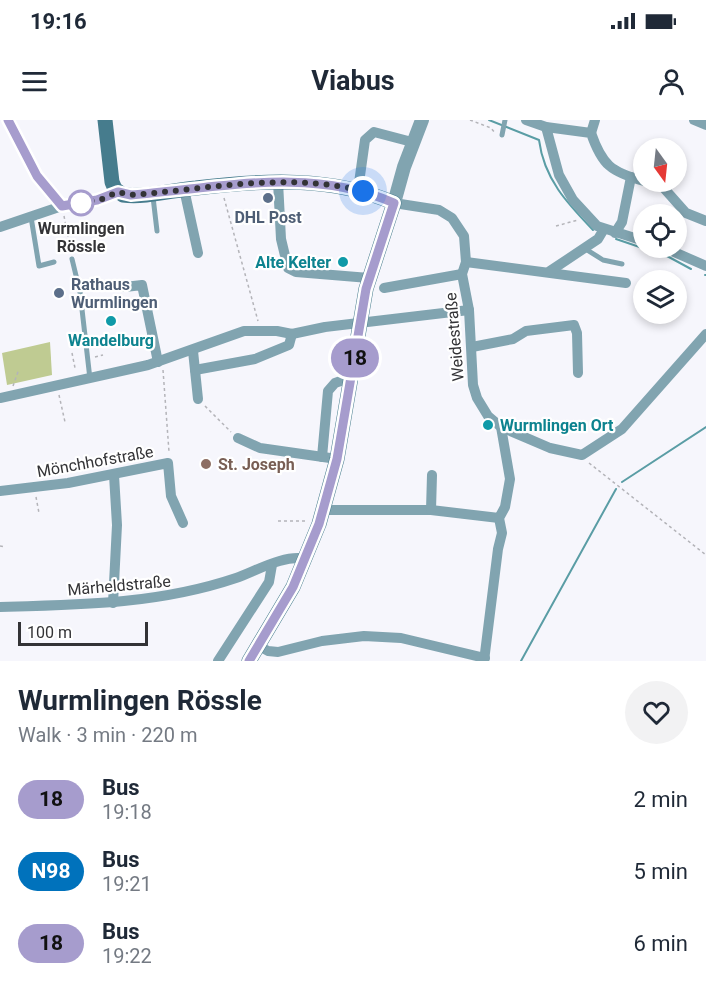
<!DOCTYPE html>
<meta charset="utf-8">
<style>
:root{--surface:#fff;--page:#f2f2f3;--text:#1f2937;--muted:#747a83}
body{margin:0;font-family:Roboto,sans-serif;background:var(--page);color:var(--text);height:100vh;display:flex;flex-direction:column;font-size:22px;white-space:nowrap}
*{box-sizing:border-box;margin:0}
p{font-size:20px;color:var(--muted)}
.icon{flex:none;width:33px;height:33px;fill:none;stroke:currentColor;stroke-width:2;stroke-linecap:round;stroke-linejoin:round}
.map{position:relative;height:541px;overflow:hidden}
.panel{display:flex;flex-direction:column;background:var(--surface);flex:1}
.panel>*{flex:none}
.badge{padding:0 12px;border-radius:20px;font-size:21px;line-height:39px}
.needle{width:39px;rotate:165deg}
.buttons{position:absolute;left:633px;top:18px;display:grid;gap:12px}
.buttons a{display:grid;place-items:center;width:54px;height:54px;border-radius:50%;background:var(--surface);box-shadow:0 3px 9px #0003;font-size:30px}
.scale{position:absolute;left:18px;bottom:15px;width:130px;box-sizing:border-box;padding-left:6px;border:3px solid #333336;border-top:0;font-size:16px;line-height:21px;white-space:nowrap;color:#333336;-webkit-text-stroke:4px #fff;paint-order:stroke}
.you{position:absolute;width:30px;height:30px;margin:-15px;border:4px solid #fff;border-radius:50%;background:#1a73e8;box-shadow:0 0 0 9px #1a73e833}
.map>.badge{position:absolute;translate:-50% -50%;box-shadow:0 0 0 3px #fff}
.round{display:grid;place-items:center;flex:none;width:63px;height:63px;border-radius:32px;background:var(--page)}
.head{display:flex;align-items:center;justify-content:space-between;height:102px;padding:0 18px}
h1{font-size:28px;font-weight:700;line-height:45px}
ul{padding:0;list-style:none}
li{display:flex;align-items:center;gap:18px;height:72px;padding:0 18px}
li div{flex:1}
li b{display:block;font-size:22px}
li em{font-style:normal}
li .badge{min-width:66px;font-weight:700;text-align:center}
.status{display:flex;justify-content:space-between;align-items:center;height:42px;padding:0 30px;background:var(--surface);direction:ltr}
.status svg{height:16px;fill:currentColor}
header{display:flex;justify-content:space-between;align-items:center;height:78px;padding:0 18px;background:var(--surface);font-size:27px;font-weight:700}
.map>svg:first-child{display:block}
</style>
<div class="status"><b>19:16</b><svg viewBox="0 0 49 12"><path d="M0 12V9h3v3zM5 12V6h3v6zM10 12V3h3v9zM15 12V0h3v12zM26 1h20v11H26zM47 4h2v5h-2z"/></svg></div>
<header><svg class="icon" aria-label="menu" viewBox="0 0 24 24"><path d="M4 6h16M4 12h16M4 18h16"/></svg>Viabus<svg class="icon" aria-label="person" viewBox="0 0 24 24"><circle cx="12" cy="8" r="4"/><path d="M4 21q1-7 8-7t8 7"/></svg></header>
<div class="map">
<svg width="706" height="541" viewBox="0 0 706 541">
<rect width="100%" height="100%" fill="#f6f6fc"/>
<path fill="#bfcb92" d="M50,222L52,255L7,265L2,233Z"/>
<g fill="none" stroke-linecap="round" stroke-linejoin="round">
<g stroke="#5a9da5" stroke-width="2">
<path d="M489,0L539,20C544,59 567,83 593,110"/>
<path d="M616,119L663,135"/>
<path d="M667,136L691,149"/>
<path d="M705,155H706"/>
<path d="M622,362L706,307"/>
<path d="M521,541L616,369"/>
</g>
<g stroke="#b4b4b9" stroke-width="1.5" stroke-dasharray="3 3" stroke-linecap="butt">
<path d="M470,0L491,8L495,13"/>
<path d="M224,78L258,201"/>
<path d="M64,96L71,132"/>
<path d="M556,106L578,100"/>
<path d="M87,171L116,168"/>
<path d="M72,233L75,248"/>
<path d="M95,237L103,235"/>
<path d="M163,250L169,332"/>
<path d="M13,266L19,249"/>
<path d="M59,275L65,302"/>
<path d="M205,286L231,312"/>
<path d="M589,343L706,435"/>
<path d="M36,377L39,393"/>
<path d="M278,401H307"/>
<path d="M0,426L5,427"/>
</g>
<g stroke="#81a4b0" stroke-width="5">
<path d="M502,15L505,0"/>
<path d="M153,77L157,111"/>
<path d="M31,97L39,146L54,142"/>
<path d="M584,128L603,140L622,144"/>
<path d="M72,139L80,172L90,259"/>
</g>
<g stroke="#81a4b0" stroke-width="10">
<path d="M8,0L37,56L62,86"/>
<path d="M526,0L546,7L591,13C602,45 611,52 644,61"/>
<path d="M694,0L706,5"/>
<path d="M546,7L559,55L573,80L597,106L644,121"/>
<path d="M591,13L595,0"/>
<path d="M278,62L281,119L288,148L296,152L369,158"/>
<path d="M647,62L662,66L686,93L706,101"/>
<path d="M184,69L198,133"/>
<path d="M358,70L365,20L374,12L412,22"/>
<path d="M394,83L439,90L452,98L464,116L466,142L462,154L469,190L473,265L477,278L488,296L501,307L550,328L582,335L622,309L706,214"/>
<path d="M0,107L62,86L97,80L118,72"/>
<path d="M615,113L622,102L631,57"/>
<path d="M665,128L706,146"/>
<path d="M466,142L626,163"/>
<path d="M550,151L598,119L604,109"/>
<path d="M125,167L142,165L158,242"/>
<path d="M384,168L462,154"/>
<path d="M472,227L513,219L526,211L574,205L577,213L578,253"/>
<path d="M193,231L198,279"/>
<path d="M195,250L255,239L289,225L292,214"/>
<path d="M0,278L148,245L244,211H277L292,214L325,207L469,190"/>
<path d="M238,318L260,328L337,339"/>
<path d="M322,337L328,271L335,263L352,257"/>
<path d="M0,371L68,363L168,343L171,376L183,403"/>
<path d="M323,390H431L499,398"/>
<path d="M431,390L432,355"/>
<path d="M113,483L117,405L114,355"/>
<path d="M0,487C81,485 159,484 236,458C256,451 284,434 306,439"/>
<path d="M259,526L268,531L278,532L322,521L364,516L401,518L485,538"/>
<path d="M218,541L269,462L272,445"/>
<path d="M484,541L498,429L502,413L499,398L505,387L510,359L501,307"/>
</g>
<path stroke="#81a4b0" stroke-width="14" d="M394,83L404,47L422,0"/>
<path stroke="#467c8d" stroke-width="15" d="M105,0L112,62L115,69L123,75C145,78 173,70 196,68C262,60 332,56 394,83L366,169L337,339L319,404L293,467L249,541"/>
</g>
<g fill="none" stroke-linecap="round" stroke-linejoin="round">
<defs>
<path id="line" d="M8,0L37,56L62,86L97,80L118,72L131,75C218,68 311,46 394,83L366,169L337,339L319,404L293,467L249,541"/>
</defs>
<use href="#line" stroke="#fff" stroke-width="14"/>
<use href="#line" stroke="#a69ccd" stroke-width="9"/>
<path stroke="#333336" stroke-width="6" stroke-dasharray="0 10.8" d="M81,83L102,79L118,72L131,75C208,69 286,52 363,71"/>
</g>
<g fill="#5c6f8a" stroke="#fff" stroke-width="2">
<circle cx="268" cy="78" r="6"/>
<circle cx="59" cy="173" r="6"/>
</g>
<circle fill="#fff" stroke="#a69ccd" stroke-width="3" cx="81" cy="83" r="12"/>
<g fill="#0f9aa8" stroke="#fff" stroke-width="2">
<circle cx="343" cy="142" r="6"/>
<circle cx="111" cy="201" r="6"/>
<circle cx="488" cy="305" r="6"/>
</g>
<circle fill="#8d6e63" stroke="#fff" stroke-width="2" cx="206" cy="344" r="6"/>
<g text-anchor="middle" stroke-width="4.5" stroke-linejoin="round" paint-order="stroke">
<g font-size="16" font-weight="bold" fill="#4e5e75" stroke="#fff">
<text x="268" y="103">DHL Post</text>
<text x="71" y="170" text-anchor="start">Rathaus<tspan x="71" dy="18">Wurmlingen</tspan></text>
</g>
<g font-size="16" font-weight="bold" fill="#333336" stroke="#fff">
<text x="81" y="114">Wurmlingen<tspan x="81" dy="18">Rössle</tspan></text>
</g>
<g font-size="16" font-weight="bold" fill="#0d838f" stroke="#fff" text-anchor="end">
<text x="331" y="148">Alte Kelter</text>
<text x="111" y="226" text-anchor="middle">Wandelburg</text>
<text x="500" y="311" text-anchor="start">Wurmlingen Ort</text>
</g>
<g font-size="16" fill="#333336" stroke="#fff">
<text transform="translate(454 217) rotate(-95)" y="6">Weidestraße</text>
<text transform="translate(95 341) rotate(-10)" y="6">Mönchhofstraße</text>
<text transform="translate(119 465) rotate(-5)" y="6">Märheldstraße</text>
</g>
<g font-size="16" font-weight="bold" fill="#785e54" stroke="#fff" text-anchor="start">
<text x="218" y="350">St. Joseph</text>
</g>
</g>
</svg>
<div class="buttons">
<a><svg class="needle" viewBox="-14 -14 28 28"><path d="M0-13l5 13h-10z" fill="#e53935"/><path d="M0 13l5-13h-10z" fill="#747a83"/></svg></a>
<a><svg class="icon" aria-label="locate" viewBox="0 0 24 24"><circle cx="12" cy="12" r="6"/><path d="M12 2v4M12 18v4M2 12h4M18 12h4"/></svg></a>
<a><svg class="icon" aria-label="layers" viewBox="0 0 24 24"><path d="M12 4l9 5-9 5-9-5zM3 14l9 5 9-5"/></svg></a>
</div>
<div class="scale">100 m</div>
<div class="you" style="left:363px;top:71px"></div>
<b class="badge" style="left:355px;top:238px;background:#a69ccd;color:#111">18</b>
</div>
<section class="panel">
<div class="head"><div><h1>Wurmlingen Rössle</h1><p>Walk · 3 min · 220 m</p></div><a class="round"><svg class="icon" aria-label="heart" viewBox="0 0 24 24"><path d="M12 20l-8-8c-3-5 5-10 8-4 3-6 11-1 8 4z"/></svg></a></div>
<ul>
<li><span class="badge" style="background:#a69ccd;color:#111">18</span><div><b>Bus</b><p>19:18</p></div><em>2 min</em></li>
<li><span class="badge" style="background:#0072bc;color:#fff">N98</span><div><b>Bus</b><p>19:21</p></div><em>5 min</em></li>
<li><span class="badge" style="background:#a69ccd;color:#111">18</span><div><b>Bus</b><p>19:22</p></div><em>6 min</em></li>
</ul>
</section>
